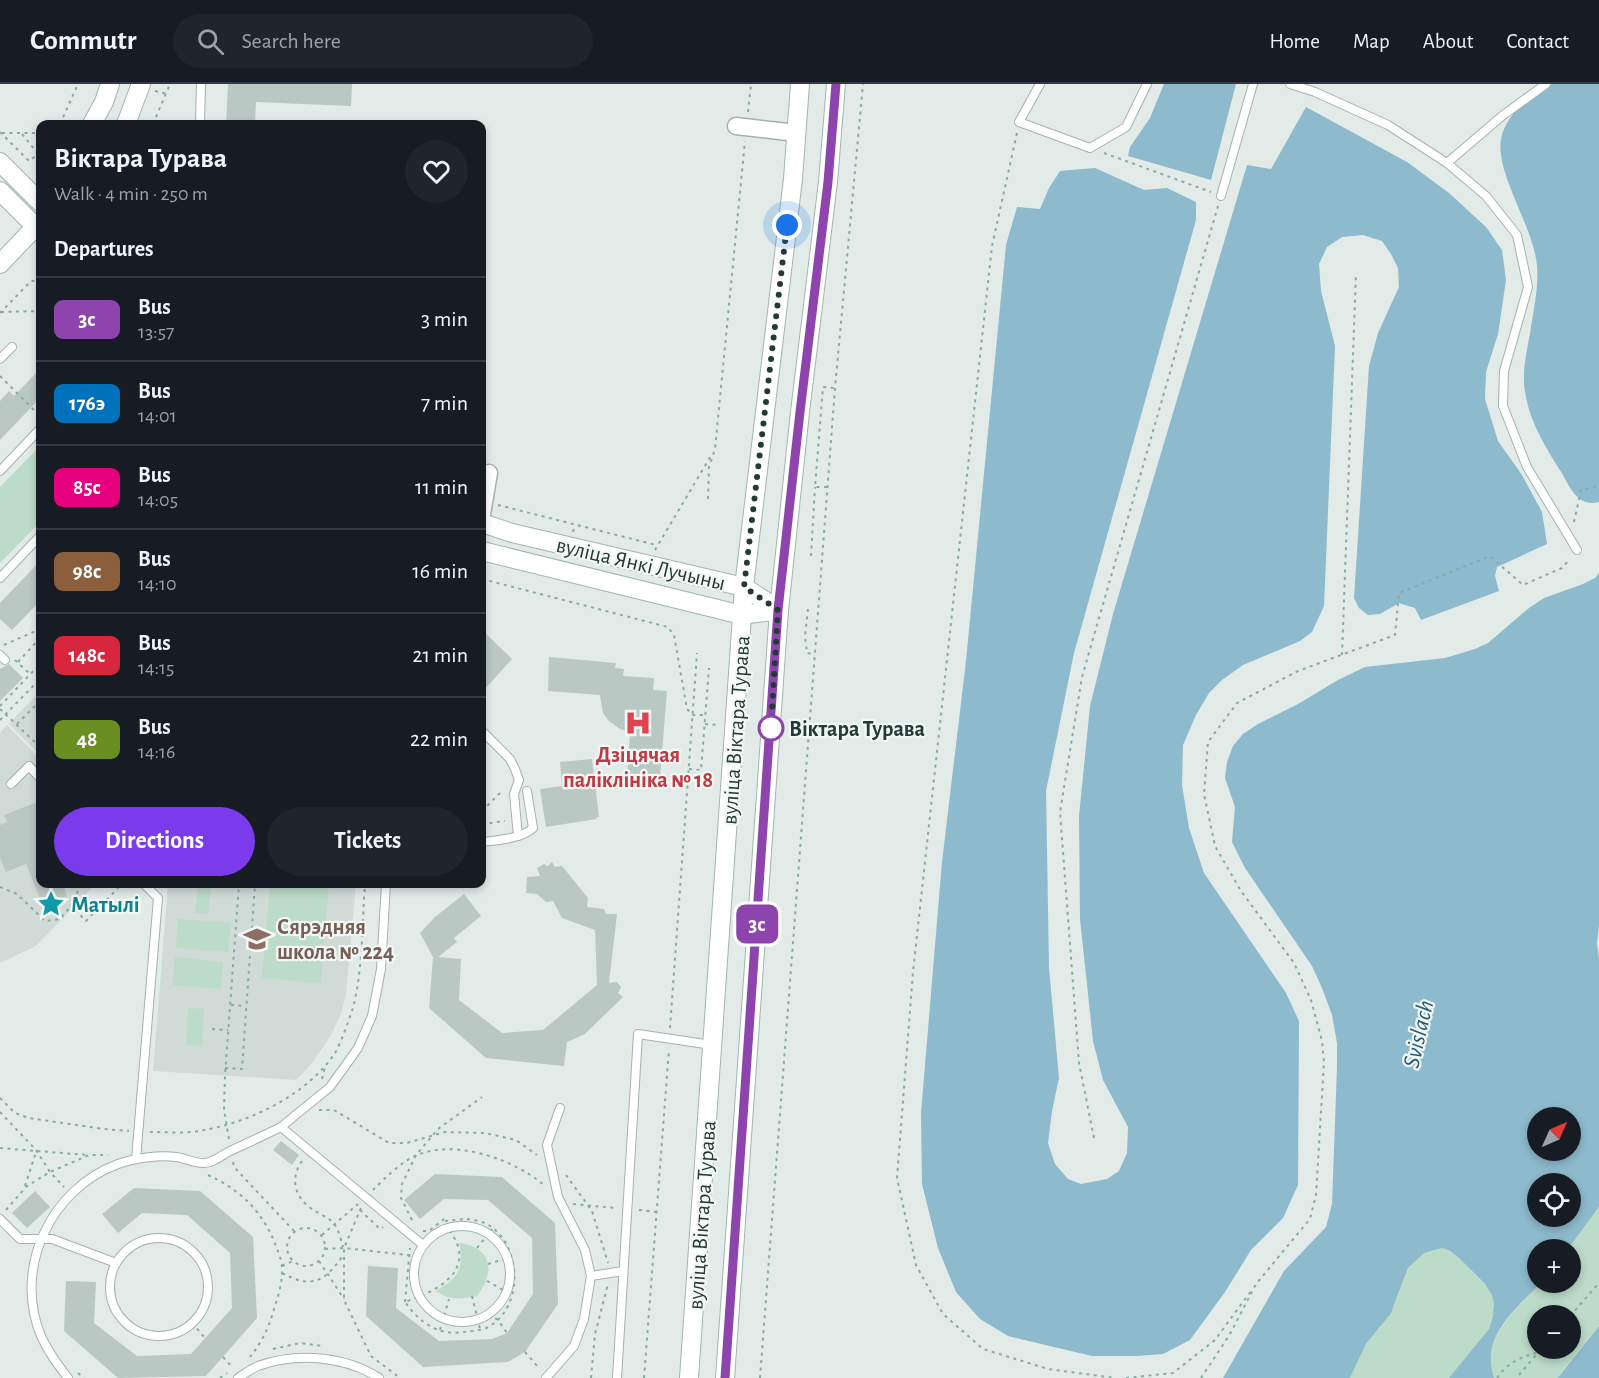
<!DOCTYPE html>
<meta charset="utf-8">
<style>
:root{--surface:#171b24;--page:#20242c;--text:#f1f3f6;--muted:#9ea1a6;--line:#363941;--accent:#7c3aed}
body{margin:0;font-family:"Alegreya Sans",sans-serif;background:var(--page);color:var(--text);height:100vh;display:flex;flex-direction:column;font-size:22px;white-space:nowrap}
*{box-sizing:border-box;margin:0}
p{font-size:20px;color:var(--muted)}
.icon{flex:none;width:33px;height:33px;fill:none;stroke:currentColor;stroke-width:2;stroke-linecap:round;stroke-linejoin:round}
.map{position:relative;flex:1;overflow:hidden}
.drawer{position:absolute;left:36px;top:36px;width:450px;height:768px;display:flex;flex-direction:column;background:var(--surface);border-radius:12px;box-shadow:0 3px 9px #0003}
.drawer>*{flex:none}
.badge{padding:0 12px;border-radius:9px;font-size:21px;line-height:39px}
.needle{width:39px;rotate:45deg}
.controls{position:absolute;left:1527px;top:1023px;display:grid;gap:12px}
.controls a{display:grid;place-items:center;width:54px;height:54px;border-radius:50%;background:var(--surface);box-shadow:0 3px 9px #0003;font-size:30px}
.you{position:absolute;width:30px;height:30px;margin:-15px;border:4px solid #fff;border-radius:50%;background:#1a73e8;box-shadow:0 0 0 9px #1a73e833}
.map>.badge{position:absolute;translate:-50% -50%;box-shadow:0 0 0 3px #fff}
h2{padding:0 18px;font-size:22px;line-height:54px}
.round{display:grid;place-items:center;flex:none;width:63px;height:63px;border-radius:32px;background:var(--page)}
.overview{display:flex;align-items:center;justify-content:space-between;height:102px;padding:0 18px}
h1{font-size:28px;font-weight:700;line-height:45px}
.cta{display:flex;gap:12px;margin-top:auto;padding:12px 18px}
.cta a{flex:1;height:69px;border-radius:36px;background:var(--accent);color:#fff;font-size:24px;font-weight:700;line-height:69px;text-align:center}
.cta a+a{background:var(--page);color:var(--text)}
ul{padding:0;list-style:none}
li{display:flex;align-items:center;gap:18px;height:84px;padding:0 18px;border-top:2px solid var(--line)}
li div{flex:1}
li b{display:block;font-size:22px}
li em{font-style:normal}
li .badge{min-width:66px;font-weight:700;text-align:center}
header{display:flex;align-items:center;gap:36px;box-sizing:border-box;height:84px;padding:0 30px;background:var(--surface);border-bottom:2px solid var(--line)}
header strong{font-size:28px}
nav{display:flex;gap:33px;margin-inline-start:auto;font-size:21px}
.search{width:420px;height:54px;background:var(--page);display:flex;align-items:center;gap:15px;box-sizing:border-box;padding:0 21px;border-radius:33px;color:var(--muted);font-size:22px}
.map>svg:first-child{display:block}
</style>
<header>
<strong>Commutr</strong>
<div class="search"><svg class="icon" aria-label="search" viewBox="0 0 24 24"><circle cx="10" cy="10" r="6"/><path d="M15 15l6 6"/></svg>Search here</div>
<nav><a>Home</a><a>Map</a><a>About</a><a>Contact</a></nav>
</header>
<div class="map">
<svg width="1599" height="1294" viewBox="0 0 1599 1294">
<rect width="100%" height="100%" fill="#e2ebe8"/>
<g fill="#d0dbd7">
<path d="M40,607V671L9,640Z"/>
<path d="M7,641L40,675V800H96L36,862L0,879V649Z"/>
<path d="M168,800H356L346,910L341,930L330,953L312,979L296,996L153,987Z"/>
</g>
<g fill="#bcdbc8" fill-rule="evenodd">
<path d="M40,362V438L0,479V403Z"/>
<path d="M270,800H329L321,899L262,894Z"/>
<path d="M198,801L211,802L208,830L195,829Z"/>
<path d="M178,835L231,839L228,868L176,864Z"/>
<path d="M175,873L223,878L221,905L172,901Z"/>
<path d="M188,924L204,925L202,962L186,961Z"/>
<path d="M1599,1123V1242L1557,1294H1494C1480,1253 1516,1226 1541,1199L1570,1198V1166L1568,1165ZM1538,1232H1570V1264H1538Z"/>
<path d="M459,1159C492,1163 496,1188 477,1212C461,1215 450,1217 436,1207C440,1204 444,1202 448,1199C462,1189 463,1174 459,1159Z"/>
<path d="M1442,1164C1456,1169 1464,1179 1474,1190C1480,1196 1489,1203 1492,1211C1505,1243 1467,1274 1449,1294H1350L1366,1260L1380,1243L1397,1215L1408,1184L1424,1169Z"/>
</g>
<g fill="#8dbacc" fill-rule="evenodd">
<path d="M1164,0H1236L1211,96L1128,72L1130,63L1150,34Z"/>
<path d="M1552,0H1599V418C1579,423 1571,406 1563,391C1548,367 1531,341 1526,313C1521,292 1526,270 1530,250C1533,228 1539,204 1537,182C1534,143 1495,89 1501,55C1506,29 1531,13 1552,0Z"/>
<path d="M1306,23L1407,78L1449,109L1486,143L1502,166L1506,196L1498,250L1486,288L1485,315L1498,357L1522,391L1542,428L1547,460L1497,483L1495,492L1499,507L1421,536L1415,524L1399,519L1380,530L1368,531L1359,524L1354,514L1369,282L1378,249L1399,203L1398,184L1391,170L1382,157L1363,151L1342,153L1327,163L1319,180L1321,207L1335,262L1324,522L1312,548L1300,557L1243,581L1222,596L1209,609L1196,631L1183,661L1182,701L1189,744L1204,789L1286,909L1299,937L1298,1101L1283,1134L1251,1166L1225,1208L1190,1256L1163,1270L1136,1272H1092L1008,1252L980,1235L956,1208L938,1164L922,1100L921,1029L942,778L966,577L1006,161L1017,123L1040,125L1049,104L1060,87L1095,84L1144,106L1167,104L1196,118V136L1074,569L1046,707L1049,884L1059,994L1052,1027L1048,1059L1055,1080L1068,1095L1081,1100L1107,1095L1119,1087L1127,1069L1128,1043L1103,996L1093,957L1080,835L1079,732L1090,622L1113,530L1247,81L1271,85Z"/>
<path d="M1599,489V842L1597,859L1599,875V1123L1568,1165L1538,1166V1198L1541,1199C1515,1226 1480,1252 1494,1294H1449L1489,1245L1493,1233L1494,1219L1492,1211L1485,1200L1459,1174L1450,1167L1442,1164L1424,1169L1408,1184L1391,1229L1366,1260L1350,1294H1223L1284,1187L1326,1143L1332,1120L1337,984V959L1332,931L1322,904L1312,882L1245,784L1232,758L1235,723L1225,694L1227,678L1233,662L1243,650L1258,640L1298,620L1338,596L1365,583L1445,574L1475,565L1488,559L1529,524L1544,514L1583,500L1595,494ZM1538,1034H1570V1066H1538ZM1538,1100H1570V1132H1538Z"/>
<path d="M1599,1242V1294H1557L1560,1291Z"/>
</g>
<g fill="#bac8c4">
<path d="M228,0H352L351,22L256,18L255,40H226Z"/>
<path d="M40,285V314L0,356V317L9,307L14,312Z"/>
<path d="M40,477V517L12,546L0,535V519Z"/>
<path d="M482,546L512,575L482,608Z"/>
<path d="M549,573L616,579L615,584L624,585L623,592L654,594L653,606L667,607L659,705L638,704V697H627L630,648L620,645L609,637L603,629L600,611L548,607Z"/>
<path d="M9,580L23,594L0,617V585Z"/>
<path d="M592,675L599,733H596L597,735L546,743L540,705L562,702L560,678Z"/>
<path d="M37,718L40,727V800H63L67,812L53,818L55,821L44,825L26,780L6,788L0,774V741L7,738L4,731Z"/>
<path d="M552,778L555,783L562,782L588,814L587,823L604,825L606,830H617L609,899L617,898L621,903L618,909L623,913L585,950L567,958L564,982L486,974L429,924L433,873L420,849L435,833L464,810L481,832L454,854L457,858L438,873L461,875L459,916L502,949L543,946L597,901L595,846L562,834L553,817L546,818L537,810L526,809L527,793L540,792L537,784L544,780L548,782Z"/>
<path d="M281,1057L299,1071L292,1081L273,1066Z"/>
<path d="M435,1090L502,1093L555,1139L558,1220L525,1268L508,1278L423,1283L366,1232L368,1182L398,1184L396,1224L439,1257L492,1255L507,1249L533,1210L532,1154L488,1116L444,1115L420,1135L404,1116Z"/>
<path d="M134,1104L200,1107L253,1153L257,1234L206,1292L118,1294L64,1247L66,1197L96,1198L94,1239L137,1272L191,1270L232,1224L230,1169L187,1131L142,1129L118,1149L102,1130Z"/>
<path d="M35,1107L50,1123L27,1144L12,1129Z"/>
</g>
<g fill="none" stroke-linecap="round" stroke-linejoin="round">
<defs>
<g id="lane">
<path d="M1040,0L1019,38L1090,64L1126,43L1147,0"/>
<path d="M1290,0L1315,8L1388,41L1447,79L1502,32L1546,0"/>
<path d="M200,40L201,0"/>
<path d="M1447,79L1486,112L1517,151L1528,203L1504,287L1503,322L1527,383L1577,466"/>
<path d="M1221,112L1253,0"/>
<path d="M0,275L12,263"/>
<path d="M0,387L40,345"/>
<path d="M0,494L40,452"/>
<path d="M0,571L5,576"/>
<path d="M482,647L510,675L515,685L519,696L514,710L518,752"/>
<path d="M11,700L29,682L40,694"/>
<path d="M482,758C497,756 521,755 533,744L527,707"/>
<path d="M281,1043L330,1003L358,964L372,932L381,885L386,800"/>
<path d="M136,1075L158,814L144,800"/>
<path d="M0,1135L20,1155H52L116,1179"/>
<circle cx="462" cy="1190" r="48"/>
<circle cx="159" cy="1203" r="49"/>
<path d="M591,1192L623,1187"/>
<path d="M68,1294C58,1281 48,1268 41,1252C13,1185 50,1105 118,1080C135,1074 158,1071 176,1073C185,1074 194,1079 203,1079C211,1080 221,1072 228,1068C245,1060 263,1052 281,1043L423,1161"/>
<path d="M238,1294C244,1290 251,1285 258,1282C297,1268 345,1272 379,1294"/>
<path d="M546,1294L574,1262L584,1235L591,1192L585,1166L558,1113L547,1061L560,1024"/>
<path d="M617,1294L638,950L712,961"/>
</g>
<g id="street">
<path d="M736,42L796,49"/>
<path d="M482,430L489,389"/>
</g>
<g id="secondary">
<path d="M92,40L104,18L110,0"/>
<path d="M126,40L141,0"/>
<path d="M0,78L40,118"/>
<path d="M0,107L40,147"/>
<path d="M0,180L40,138"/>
<path d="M482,439L512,449L744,503L779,526"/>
<path d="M482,467L742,531L779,526"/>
<path d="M689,1294L744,503L793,95L800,0"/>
<path d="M725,1294L779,526L800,328L828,98L836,0"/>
</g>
</defs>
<use href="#lane" stroke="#a5b2af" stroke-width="10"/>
<use href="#street" stroke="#a5b2af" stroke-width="19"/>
<use href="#secondary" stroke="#a1b6b1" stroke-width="20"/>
<g stroke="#84aca5" stroke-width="2" stroke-dasharray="3 4.5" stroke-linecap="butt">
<path d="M155,7L167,10"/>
<path d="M748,28L751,0"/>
<path d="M60,40L78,0"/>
<path d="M153,40L170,0"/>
<path d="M0,48L29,77L40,69"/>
<path d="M2,49H40"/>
<path d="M1017,49L992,162L913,888L897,1094L916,1181L943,1230L983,1265L1048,1285L1115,1294"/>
<path d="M22,50L39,71"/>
<path d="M1104,69L1211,108"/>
<path d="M1,228L40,227"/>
<path d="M0,229L31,197H40"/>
<path d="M0,292L40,332"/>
<path d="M827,403H815L823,303L835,304"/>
<path d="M708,415L709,383L715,365L745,57"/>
<path d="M498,421L656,461"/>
<path d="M1574,438L1581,406L1599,402"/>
<path d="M573,448L575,441"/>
<path d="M655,466L712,370"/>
<path d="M811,472L815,403"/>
<path d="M482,495L668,543L674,551L687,625L693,631H706"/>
<path d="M808,525L805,552L807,569L813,570"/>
<path d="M4,561L40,545"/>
<path d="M1342,571L1356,189"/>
<path d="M15,576L31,591"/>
<path d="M18,578L40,554"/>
<path d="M0,622L40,580"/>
<path d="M0,625L40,663"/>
<path d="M0,636L40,595"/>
<path d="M17,640L40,617"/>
<path d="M705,640L718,641"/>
<path d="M689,685L701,686L709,584"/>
<path d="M482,727L502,707"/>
<path d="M482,740L505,737"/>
<path d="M81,800L71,822L86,837L122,800"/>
<path d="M0,803L17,810L45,837L60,835L71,822"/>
<path d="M231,921L246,922"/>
<path d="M670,944L697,569"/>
<path d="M212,945L228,946"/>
<path d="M225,984L242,985L255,800"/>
<path d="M322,995L325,983"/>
<path d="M0,1014L15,1029L29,1034L104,1045L129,1047"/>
<path d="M319,1026H334L389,1059H407L445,1048L485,1049L516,1056L537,1071"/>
<path d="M0,1028L36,1066L50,1088L64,1103"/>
<path d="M150,1048C167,1048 187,1050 204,1046C251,1038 308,1010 335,969C342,957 347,940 352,927C363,890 362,838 365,800"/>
<path d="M1094,1054L1079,979L1060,728L1082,593L1218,122"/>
<path d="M229,1055L224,1026L225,991L239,800"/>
<path d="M0,1064L87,1071"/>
<path d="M302,1077C290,1094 294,1113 312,1125C319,1130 329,1133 335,1141C339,1147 341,1156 343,1163"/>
<path d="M233,1078L234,1083L294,1147"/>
<path d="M208,1091C241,1106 263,1128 276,1162C279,1170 283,1179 282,1188C282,1200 278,1213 274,1225C269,1243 262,1258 250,1273"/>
<path d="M566,1091L592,1127L608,1179"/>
<path d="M25,1102L36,1068"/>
<path d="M373,1106C384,1095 402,1077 417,1071C456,1055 513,1075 544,1101"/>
<path d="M573,1120L615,1124"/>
<path d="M361,1124L344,1164V1216L371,1272L400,1294"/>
<path d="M6,1126L27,1102L50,1088L89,1071H108"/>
<path d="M360,1126L380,1145L383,1143"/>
<path d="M639,1126L657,1128"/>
<path d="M467,1135C473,1136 480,1137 485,1139C523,1158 525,1226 486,1244C479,1247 470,1247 463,1248C438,1252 419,1238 405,1218C427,1210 464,1196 459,1166C457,1156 449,1146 444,1137Z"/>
<path d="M412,1136L401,1114L402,1100L416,1071L438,1045L482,1013"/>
<circle cx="306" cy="1163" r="19"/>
<path d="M423,1147H429L444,1135"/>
<path d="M322,1151L358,1120"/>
<path d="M477,1164L492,1145"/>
<path d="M325,1165L344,1164L417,1172"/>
<path d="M319,1177L344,1215"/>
<path d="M488,1180L511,1173"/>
<path d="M282,1182L293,1177"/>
<path d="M282,1189C311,1205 324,1198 342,1173"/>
<path d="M487,1197L512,1211"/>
<path d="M472,1212L480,1245"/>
<path d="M405,1218L410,1164"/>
<path d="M489,1230L498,1236L507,1249"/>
<path d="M1570,1232L1599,1199"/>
<path d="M192,1239L205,1254"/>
<path d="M440,1246L449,1215"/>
<path d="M273,1265L300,1259L323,1262"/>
<path d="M525,1268L539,1284"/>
<path d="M223,1273L233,1284"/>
<path d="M78,1289L84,1294"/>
<path d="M1519,1291L1542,1264"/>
<path d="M220,1294L227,1289"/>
<path d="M591,1294L595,1250L608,1200"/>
<path d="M644,1294L669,965"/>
<path d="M760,1294L835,304L863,0"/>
<path d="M1126,1294L1173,1289L1215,1256L1251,1207"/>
<path d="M1201,1294L1230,1250L1256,1200L1310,1135L1316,1111L1324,978L1322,957L1311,916L1294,879L1241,807L1215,762L1204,710L1208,658L1237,619L1298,587L1395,551L1399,509L1490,472L1523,501L1562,484L1570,475"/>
<path d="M1497,1294C1508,1278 1521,1273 1539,1268"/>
</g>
<use href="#lane" stroke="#fff" stroke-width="8"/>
<use href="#street" stroke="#fff" stroke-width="16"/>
<use href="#secondary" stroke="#fff" stroke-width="18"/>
</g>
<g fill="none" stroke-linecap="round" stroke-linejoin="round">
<defs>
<path id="line" d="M725,1294L778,526L800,328L828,98L836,0"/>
</defs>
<use href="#line" stroke="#fff" stroke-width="14"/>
<use href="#line" stroke="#8e44ad" stroke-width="9"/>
<path stroke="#233a37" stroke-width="6" stroke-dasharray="0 10.8" d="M771,644L778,526L744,503L787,141"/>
</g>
<defs>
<symbol id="hospital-bare" viewBox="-9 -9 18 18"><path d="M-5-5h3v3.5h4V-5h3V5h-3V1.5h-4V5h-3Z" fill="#e0444e" stroke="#f2f8f5" stroke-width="2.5" paint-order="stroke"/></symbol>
<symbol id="sight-bare" viewBox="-9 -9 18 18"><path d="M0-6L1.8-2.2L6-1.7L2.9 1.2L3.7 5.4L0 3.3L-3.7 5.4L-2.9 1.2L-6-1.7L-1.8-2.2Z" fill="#0f9aa8" stroke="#f2f8f5" stroke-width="2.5" paint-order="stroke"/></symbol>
<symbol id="school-bare" viewBox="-9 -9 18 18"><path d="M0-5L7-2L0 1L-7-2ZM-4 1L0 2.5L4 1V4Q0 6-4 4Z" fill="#8d6e63" stroke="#f2f8f5" stroke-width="2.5" paint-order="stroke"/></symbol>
</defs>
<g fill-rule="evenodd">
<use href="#hospital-bare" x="619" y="620" width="38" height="38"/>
<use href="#sight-bare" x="32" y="801" width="38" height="38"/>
<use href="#school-bare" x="238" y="836" width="38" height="38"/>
</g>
<circle fill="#fff" stroke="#8e44ad" stroke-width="3" cx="771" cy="644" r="12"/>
<g text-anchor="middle" stroke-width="4.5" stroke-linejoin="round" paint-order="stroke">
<g font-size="22" fill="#233a37" stroke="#f2f8f5">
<text transform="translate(641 479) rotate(13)" y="8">вуліца Янкі Лучыны</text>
<text transform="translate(735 646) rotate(-86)" y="8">вуліца Віктара Турава</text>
<text transform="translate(701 1131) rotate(-86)" y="8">вуліца Віктара Турава</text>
</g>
<g font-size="22" font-weight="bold" fill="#233a37" stroke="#f2f8f5" text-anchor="start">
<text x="789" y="652">Віктара Турава</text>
</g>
<g font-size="22" font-weight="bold" fill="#be3a42" stroke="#f2f8f5">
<text x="638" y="678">Дзіцячая<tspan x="638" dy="25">паліклініка № 18</tspan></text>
</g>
<g font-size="22" font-weight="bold" fill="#0d838f" stroke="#f2f8f5" text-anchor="start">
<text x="71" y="828">Матылі</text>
</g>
<g font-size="22" font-weight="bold" fill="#785e54" stroke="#f2f8f5" text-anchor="start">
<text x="277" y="850">Сярэдняя<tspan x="277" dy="25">школа № 224</tspan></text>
</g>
<g font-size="24" font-style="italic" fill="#215a72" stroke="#f2f8f5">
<text transform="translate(1418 950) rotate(-77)" y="8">Svislach</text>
</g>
</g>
</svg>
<div class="controls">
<a><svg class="needle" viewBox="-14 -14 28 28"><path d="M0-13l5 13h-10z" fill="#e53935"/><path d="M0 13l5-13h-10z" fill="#9ea1a6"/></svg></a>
<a><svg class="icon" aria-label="locate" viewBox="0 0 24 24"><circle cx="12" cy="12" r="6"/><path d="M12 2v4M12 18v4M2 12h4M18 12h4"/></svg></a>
<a>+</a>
<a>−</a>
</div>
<div class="you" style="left:787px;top:141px"></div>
<b class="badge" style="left:757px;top:840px;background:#8e44ad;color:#fff">3с</b>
<section class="drawer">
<div class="overview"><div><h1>Віктара Турава</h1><p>Walk · 4 min · 250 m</p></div><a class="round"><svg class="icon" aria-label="heart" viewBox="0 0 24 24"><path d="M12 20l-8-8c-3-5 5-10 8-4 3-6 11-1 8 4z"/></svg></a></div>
<h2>Departures</h2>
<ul>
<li><span class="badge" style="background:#8e44ad;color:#fff">3с</span><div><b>Bus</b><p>13:57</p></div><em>3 min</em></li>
<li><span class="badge" style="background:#0072bc;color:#fff">176э</span><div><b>Bus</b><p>14:01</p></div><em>7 min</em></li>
<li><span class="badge" style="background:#e6007e;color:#fff">85с</span><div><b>Bus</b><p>14:05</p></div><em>11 min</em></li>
<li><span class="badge" style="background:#8b5e3c;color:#fff">98с</span><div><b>Bus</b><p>14:10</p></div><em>16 min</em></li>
<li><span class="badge" style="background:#d7263d;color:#fff">148с</span><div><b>Bus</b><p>14:15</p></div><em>21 min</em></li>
<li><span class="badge" style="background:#6b8e23;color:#fff">48</span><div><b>Bus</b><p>14:16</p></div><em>22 min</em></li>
</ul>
<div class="cta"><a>Directions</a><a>Tickets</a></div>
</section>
</div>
